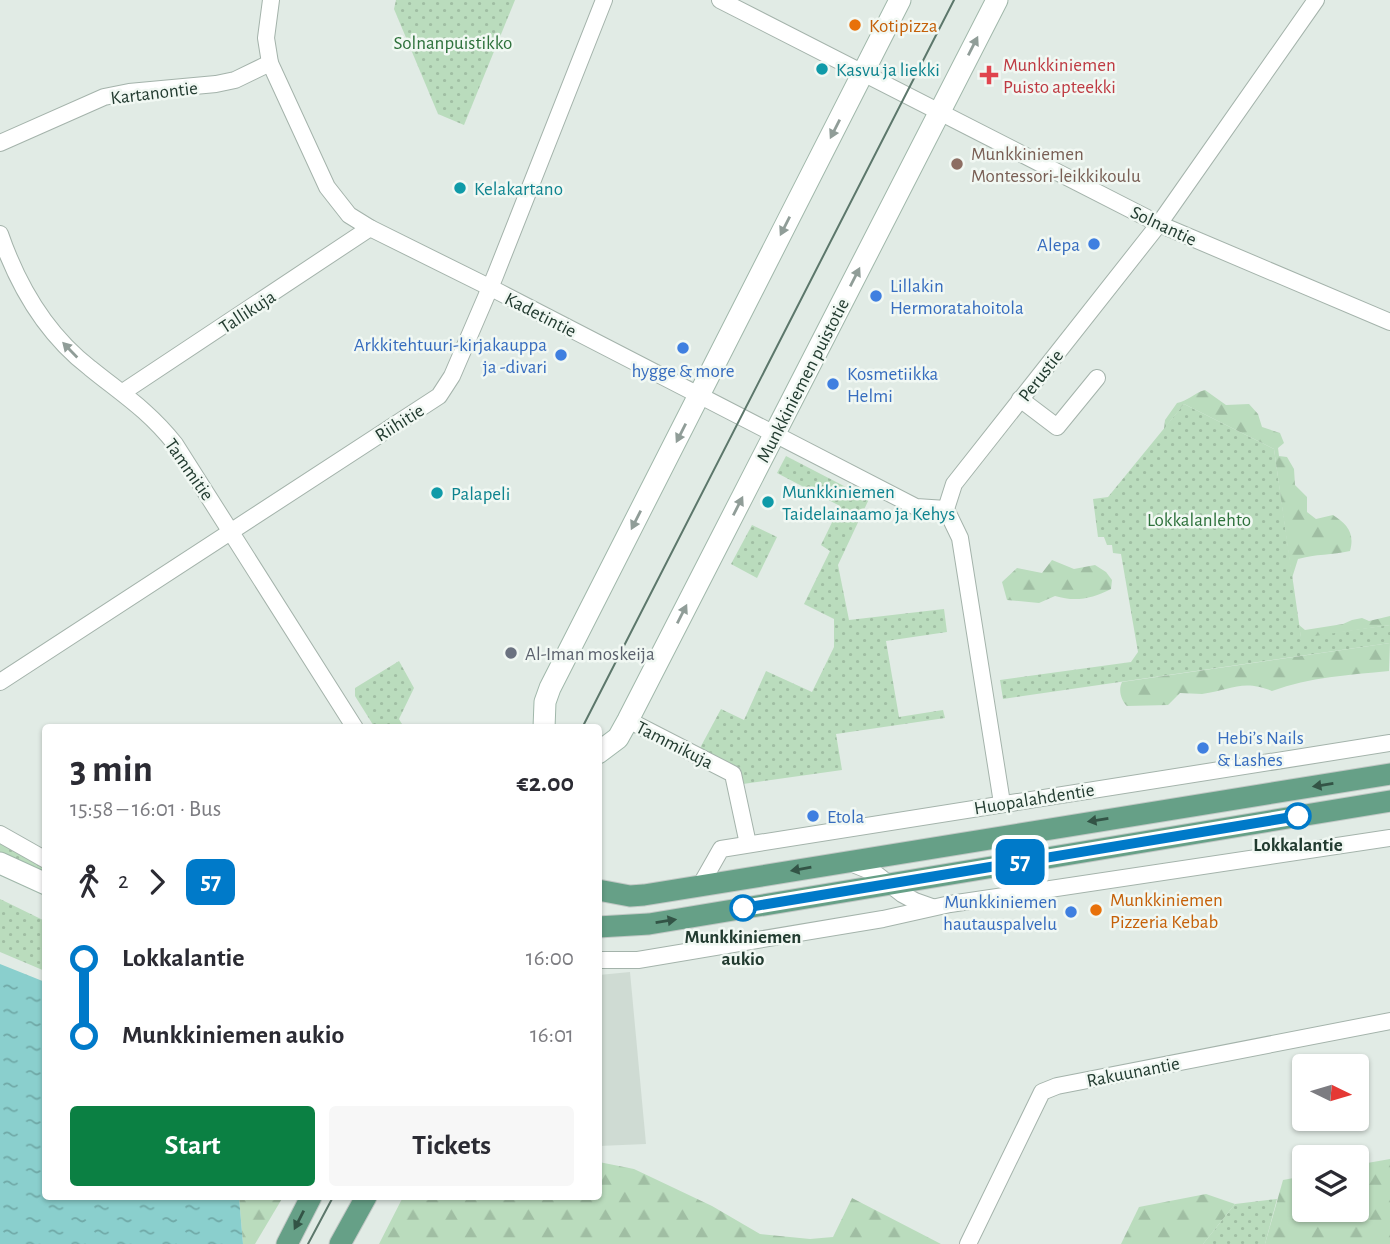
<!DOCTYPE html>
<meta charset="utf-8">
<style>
:root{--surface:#fff;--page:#f7f7f7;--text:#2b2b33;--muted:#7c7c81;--accent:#0b8043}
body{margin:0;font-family:"Alegreya Sans",sans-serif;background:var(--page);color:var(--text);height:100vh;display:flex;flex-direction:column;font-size:26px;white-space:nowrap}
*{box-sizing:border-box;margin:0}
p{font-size:23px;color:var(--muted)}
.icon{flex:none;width:38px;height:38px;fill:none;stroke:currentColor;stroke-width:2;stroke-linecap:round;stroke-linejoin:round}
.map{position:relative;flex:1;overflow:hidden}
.drawer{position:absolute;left:42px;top:724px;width:560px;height:476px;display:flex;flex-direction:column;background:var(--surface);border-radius:7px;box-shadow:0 2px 5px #0004}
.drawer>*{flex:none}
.badge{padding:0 14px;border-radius:10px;font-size:24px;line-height:46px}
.needle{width:46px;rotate:95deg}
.controls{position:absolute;left:1292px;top:1054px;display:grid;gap:14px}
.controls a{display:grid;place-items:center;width:77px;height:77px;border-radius:7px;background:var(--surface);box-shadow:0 2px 5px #0004;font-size:35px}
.map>.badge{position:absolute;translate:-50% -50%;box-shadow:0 0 0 4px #fff}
.legs{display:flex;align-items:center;gap:10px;height:77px;padding:0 28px;font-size:23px}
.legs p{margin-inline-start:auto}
.summary{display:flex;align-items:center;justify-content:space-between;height:119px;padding:0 28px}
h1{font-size:38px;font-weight:700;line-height:52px}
.button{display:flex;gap:14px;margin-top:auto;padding:14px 28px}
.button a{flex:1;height:80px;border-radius:7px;background:var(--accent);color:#fff;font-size:28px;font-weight:700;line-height:80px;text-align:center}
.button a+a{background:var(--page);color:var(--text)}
ul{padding:0 28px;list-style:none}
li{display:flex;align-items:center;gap:24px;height:77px;font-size:26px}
li i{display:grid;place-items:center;width:10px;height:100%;margin:0 9px;background:currentColor}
li i::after{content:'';width:18px;height:18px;margin:-9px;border:5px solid;border-radius:50%;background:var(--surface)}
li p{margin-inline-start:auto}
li:first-child i{background:linear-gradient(#0000 50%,currentColor 0)}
li:last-child i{background:linear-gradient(currentColor 50%,#0000 0)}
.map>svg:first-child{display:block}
</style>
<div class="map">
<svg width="1390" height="1244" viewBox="0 0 1390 1244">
<defs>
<pattern id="grass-dots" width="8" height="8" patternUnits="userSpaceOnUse" patternTransform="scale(1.75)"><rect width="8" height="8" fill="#badcbd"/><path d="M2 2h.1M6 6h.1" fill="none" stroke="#a0bea3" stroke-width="1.8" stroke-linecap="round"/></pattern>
<pattern id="forest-firs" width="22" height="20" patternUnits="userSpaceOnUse" patternTransform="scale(1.75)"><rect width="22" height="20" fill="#badcbd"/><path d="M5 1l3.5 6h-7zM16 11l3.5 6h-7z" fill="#a0bea3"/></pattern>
<pattern id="water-ripples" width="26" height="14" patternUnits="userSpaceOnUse" patternTransform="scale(1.75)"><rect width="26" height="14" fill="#8acfcd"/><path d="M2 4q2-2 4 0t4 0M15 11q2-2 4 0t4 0" fill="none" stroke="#70a9a7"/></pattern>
</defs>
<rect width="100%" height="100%" fill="#e1ebe5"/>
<path fill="#cfdbd3" d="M630,972L646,1144L599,1146V975Z"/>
<g fill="url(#grass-dots)">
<path d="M396,0H515L464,125L438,114L394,9Z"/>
<path d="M1184,404L1274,449L1301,637L1390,625V643L1003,699L1000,680L1131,662L1138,652L1121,554L1113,553L1112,545H1107L1104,537H1098L1093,499L1108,497Z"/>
<path d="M786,456L869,499L838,565L849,620L944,609L947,632L886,641L899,717L943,710L945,718L836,734L842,770L743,784L740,768L700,748L721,709L744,720L766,671L812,692L834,647V619L804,604L830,551L821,545L840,506L777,473Z"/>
<path d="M752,525L777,537L757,578L731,564Z"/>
<path d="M399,661L414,688L399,719L404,728H375L355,696V688Z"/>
<path d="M0,839L45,865V873L0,852Z"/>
<path d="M0,899L45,921V971L0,952Z"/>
<path d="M1277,1199L1265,1244H1203L1235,1204Z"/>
</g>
<g fill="url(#forest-firs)">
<path d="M1205,390L1226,405L1249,404L1258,414L1262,427L1280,433L1284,443L1278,448L1279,456L1287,457L1294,469L1295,485L1307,497V512L1316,519L1333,515C1347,524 1355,533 1350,551C1333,555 1315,554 1298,559L1292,578L1274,449L1184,404L1164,429L1165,420L1177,403C1188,401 1194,393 1205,390Z"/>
<path d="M1052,560L1074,569L1095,565L1106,572L1112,580L1111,589C1092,599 1075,602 1055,596L1039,603L1007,600L1002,582L1017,568L1042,573Z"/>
<path d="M1390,616V625L1301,638L1299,625L1305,630L1343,624L1352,620L1362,618L1369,621Z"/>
<path d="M1390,643L1389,671C1349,675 1310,677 1272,691C1242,679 1232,690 1202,694C1195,694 1187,693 1180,693L1168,705L1127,706C1121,700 1118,690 1122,682Z"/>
<path d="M1390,1159V1244H1265L1283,1180L1304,1176V1209H1356V1165Z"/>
<path d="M599,1162L634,1169L712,1206L760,1234L810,1239L833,1237L852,1198L941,1244H379L403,1197H598Z"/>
<path d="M1206,1194L1235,1204L1203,1244H1121L1139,1207Z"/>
<path d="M239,1197H283L255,1244H243Z"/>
</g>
<path fill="url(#water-ripples)" d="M0,964L45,982L46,1197H239L243,1244H0Z"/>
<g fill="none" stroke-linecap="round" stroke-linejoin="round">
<defs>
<g id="street">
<path d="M271,0L266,38L270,63L327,187L349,215L370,228L499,292L916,507L946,509"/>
<path d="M720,0L1159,224L1390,322"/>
<path d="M0,143L104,97L129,92L216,84L235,80L270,63"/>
<path d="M0,234C18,286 46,334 90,368C122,394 148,410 175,444L355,728"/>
<path d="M123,392L370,228"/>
<path d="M1020,399L1057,427L1097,378"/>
<path d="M0,682L439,396L452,376L495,276L604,0"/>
<path d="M628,720L733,774L748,844"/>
<path d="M1002,803L960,538L946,509L954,484L1159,224L1316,0"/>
<path d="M0,834L46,860"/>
<path d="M848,862L875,873L902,894L915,901L932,907"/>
<path d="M700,886L721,849L1390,743"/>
<path d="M598,960H638L883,919L950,904L1390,838"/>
<path d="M968,1244L1042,1092L1057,1086L1390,1021"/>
</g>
<g id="secondary">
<path d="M544,728L545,702L550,688L900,0"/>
<path d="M598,753L618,738L628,720L997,0"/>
<path d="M0,863L46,884"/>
</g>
<g id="primary">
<path d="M598,890L630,896L644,895L1390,774"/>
<path d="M598,927L649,924L1390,801"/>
<path d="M287,1244L311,1197"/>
<path d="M340,1244L366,1197"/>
</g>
</defs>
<use href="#street" stroke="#a4b3ab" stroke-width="18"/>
<use href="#secondary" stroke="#a0b7aa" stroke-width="23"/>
<use href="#primary" stroke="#c1c8c5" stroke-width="23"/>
<use href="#street" stroke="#fff" stroke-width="16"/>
<use href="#secondary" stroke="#fff" stroke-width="21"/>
<use href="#primary" stroke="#66a087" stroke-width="21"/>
<g stroke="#5c776b" stroke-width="2">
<path d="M582,728L954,0"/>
<path d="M308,1244L333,1197"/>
</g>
</g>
<defs><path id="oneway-solid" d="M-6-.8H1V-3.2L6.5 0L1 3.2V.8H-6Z" transform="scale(1.75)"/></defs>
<g fill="#909d98">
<use href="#oneway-solid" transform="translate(973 46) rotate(-63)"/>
<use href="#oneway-solid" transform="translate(835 129) rotate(117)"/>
<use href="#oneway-solid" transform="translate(785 226) rotate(117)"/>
<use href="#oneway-solid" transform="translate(855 277) rotate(-63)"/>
<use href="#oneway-solid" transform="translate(70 350) rotate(-134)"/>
<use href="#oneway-solid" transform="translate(681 433) rotate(117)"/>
<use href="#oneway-solid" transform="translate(738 506) rotate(-63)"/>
<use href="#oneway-solid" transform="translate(636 520) rotate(117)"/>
<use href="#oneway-solid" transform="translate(682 614) rotate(-63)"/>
</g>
<g fill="#335446">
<use href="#oneway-solid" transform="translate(1323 785) rotate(171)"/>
<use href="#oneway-solid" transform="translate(1098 820) rotate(171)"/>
<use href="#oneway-solid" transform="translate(801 869) rotate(170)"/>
<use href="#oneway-solid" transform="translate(666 921) rotate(-9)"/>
<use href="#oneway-solid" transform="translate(299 1220) rotate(117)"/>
</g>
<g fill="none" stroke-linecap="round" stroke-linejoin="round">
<defs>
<path id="line-1" d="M743,908L1298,816"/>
</defs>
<use href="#line-1" stroke="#fff" stroke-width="16"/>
<use href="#line-1" stroke="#007ac9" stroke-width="10"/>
</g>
<g fill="#e8710a" stroke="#f1f8f3" stroke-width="2.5">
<circle cx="855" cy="25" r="7"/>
<circle cx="1096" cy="910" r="7"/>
</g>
<g fill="#0f9aa8" stroke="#f1f8f3" stroke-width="2.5">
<circle cx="822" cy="69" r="7"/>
<circle cx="460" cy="188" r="7"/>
<circle cx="437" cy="493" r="7"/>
<circle cx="768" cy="502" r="7"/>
</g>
<path fill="#e0444e" stroke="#f1f8f3" stroke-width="2.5" d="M985.5 64.5h7v7h7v7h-7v7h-7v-7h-7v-7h7z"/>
<circle fill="#8d6e63" stroke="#f1f8f3" stroke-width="2.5" cx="957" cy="164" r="7"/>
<g fill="#3f7fe0" stroke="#f1f8f3" stroke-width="2.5">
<circle cx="1094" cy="244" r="7"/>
<circle cx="876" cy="296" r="7"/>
<circle cx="683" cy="348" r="7"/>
<circle cx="561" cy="355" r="7"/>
<circle cx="833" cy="384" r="7"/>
<circle cx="1203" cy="748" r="7"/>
<circle cx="813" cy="816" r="7"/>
<circle cx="1071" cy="912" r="7"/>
</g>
<circle fill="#6b7280" stroke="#f1f8f3" stroke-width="2.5" cx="511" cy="653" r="7"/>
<g fill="#fff" stroke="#007ac9" stroke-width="3.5">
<circle cx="1298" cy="816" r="12"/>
<circle cx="743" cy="908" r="12"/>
</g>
<g text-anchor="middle" stroke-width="5" stroke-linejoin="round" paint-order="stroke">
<g font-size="19" fill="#c56008" stroke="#f1f8f3" text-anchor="start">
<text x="869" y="32">Kotipizza</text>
<text x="1110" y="906">Munkkiniemen<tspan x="1110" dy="22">Pizzeria Kebab</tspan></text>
</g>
<g font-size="19" fill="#2d713b" stroke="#f1f8f3">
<text x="453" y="49">Solnanpuistikko</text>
<text x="1199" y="526">Lokkalanlehto</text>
</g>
<g font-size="19" fill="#be3a42" stroke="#f1f8f3" text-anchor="start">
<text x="1003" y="71">Munkkiniemen<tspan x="1003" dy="22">Puisto apteekki</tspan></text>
</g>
<g font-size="19" fill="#0d838f" stroke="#f1f8f3" text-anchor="start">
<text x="836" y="76">Kasvu ja liekki</text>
<text x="474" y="195">Kelakartano</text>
<text x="782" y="498">Munkkiniemen<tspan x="782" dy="22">Taidelainaamo ja Kehys</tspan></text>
<text x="451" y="500">Palapeli</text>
</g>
<g font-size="19" fill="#223b30" stroke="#f1f8f3">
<text transform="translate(154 92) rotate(-7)" y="7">Kartanontie</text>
<text transform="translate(1164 225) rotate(25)" y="7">Solnantie</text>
<text transform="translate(247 311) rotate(-33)" y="7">Tallikuja</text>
<text transform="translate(541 314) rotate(27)" y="7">Kadetintie</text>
<text transform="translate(1040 375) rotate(-52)" y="7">Perustie</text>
<text transform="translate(802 380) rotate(-63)" y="7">Munkkiniemen puistotie</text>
<text transform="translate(399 422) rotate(-32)" y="7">Riihitie</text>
<text transform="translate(190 469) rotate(55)" y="7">Tammitie</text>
<text transform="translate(675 744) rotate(27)" y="7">Tammikuja</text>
<text transform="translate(1034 798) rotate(-9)" y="7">Huopalahdentie</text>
<text transform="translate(1133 1071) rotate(-11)" y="7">Rakuunantie</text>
</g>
<g font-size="19" fill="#785e54" stroke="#f1f8f3" text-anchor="start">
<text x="971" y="160">Munkkiniemen<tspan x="971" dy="22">Montessori-leikkikoulu</tspan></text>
</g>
<g font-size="19" fill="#366cbe" stroke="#f1f8f3" text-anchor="start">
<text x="1080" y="251" text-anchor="end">Alepa</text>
<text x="890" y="292">Lillakin<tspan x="890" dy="22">Hermoratahoitola</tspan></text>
<text x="547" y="351" text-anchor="end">Arkkitehtuuri-kirjakauppa<tspan x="547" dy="22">ja -divari</tspan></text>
<text x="683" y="377" text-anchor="middle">hygge &amp; more</text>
<text x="847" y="380">Kosmetiikka<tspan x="847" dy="22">Helmi</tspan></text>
<text x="1217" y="744">Hebi’s Nails<tspan x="1217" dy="22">&amp; Lashes</tspan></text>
<text x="827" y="823">Etola</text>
<text x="1057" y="908" text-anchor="end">Munkkiniemen<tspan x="1057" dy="22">hautauspalvelu</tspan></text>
</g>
<g font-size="19" fill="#5b616d" stroke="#f1f8f3" text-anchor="start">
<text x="525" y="660">Al-Iman moskeija</text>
</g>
<g font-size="19" font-weight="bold" fill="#223b30" stroke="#f1f8f3">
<text x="1298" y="851">Lokkalantie</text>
<text x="743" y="943">Munkkiniemen<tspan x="743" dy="22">aukio</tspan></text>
</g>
</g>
</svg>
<div class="controls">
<a><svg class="needle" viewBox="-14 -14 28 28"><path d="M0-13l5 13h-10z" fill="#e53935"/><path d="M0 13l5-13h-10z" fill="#7c7c81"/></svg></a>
<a><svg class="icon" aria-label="layers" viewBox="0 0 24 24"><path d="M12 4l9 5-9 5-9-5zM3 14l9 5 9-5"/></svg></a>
</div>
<b class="badge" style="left:1020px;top:862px;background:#007ac9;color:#fff">57</b>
<section class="drawer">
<div class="summary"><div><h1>3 min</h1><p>15:58 – 16:01 · Bus</p></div><b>€2.00</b></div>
<div class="legs"><svg class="icon" aria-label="walk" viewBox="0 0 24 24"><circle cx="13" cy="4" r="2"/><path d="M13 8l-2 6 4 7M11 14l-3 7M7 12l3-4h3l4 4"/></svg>2<svg class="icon" aria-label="forward" viewBox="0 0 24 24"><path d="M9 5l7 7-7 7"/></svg><b class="badge" style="background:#007ac9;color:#fff">57</b></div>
<ul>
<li><i style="color:#007ac9"></i><b>Lokkalantie</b><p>16:00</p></li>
<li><i style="color:#007ac9"></i><b>Munkkiniemen aukio</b><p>16:01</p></li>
</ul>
<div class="button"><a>Start</a><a>Tickets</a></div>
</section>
</div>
